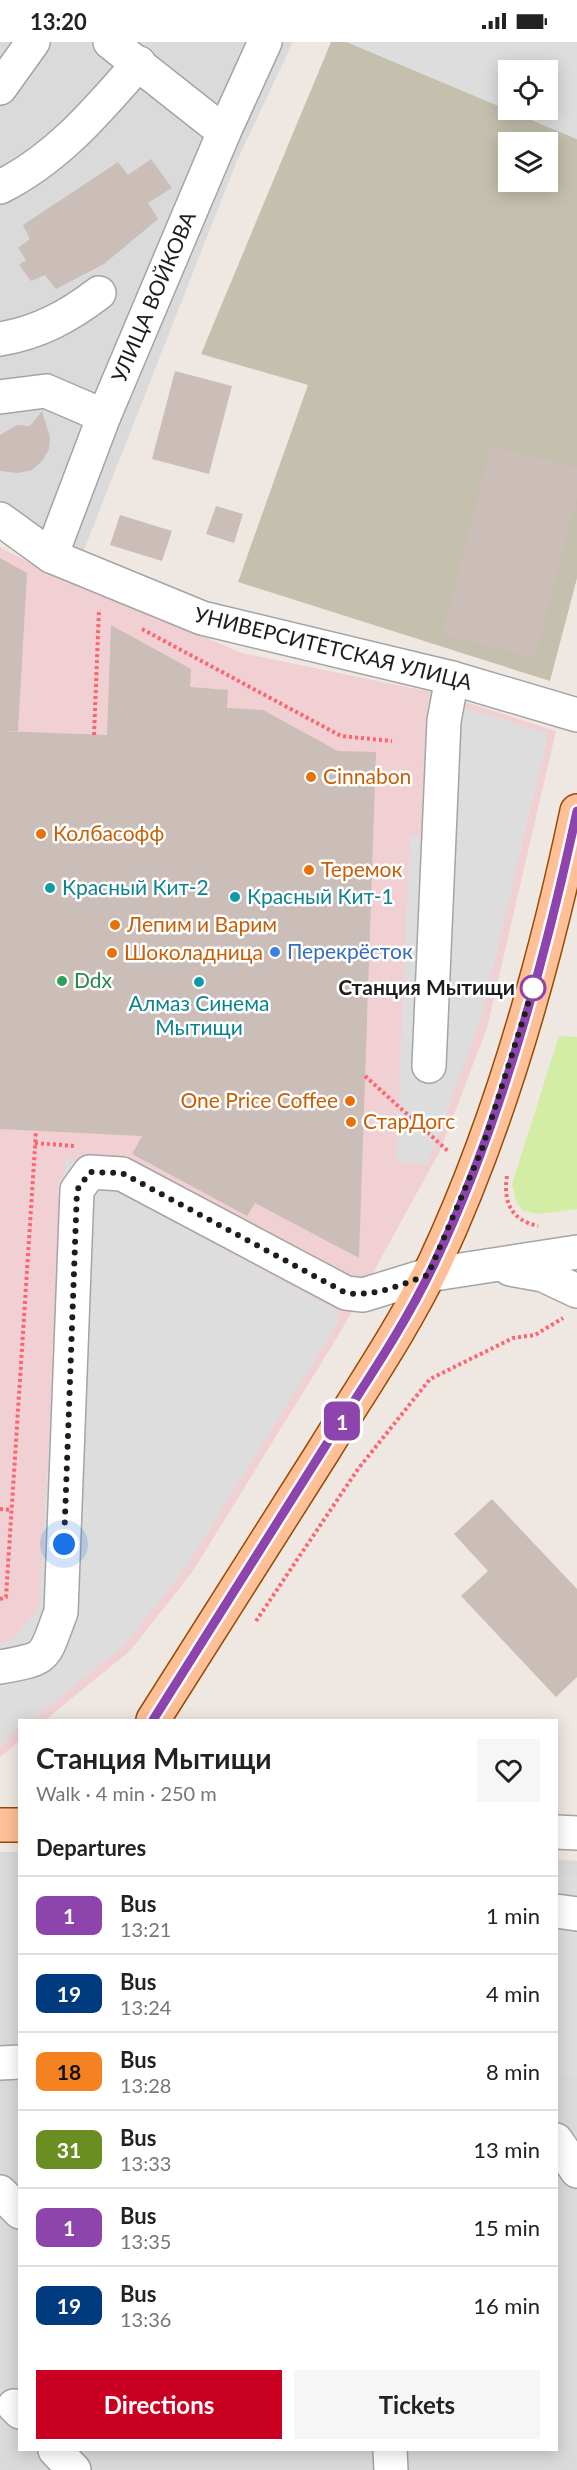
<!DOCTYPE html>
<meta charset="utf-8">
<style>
:root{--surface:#fff;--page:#f6f6f6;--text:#222;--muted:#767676;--line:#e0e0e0;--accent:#ca0022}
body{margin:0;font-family:Lato,sans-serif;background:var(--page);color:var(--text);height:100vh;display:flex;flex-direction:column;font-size:22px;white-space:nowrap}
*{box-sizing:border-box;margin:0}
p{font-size:20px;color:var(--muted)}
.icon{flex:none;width:33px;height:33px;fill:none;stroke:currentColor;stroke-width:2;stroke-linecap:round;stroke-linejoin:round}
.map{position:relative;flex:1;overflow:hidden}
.sheet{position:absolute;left:18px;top:1677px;width:540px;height:732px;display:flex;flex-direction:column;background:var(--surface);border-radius:0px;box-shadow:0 3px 15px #0003}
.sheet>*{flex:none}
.badge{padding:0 12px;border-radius:9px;font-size:21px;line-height:39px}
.tools{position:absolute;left:498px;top:18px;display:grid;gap:12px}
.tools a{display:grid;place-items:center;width:60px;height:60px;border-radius:0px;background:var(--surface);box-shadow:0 3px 15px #0003;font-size:30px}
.you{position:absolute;width:30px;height:30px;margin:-15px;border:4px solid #fff;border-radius:50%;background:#1a73e8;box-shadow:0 0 0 9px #1a73e833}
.map>.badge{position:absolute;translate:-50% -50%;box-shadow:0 0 0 3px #fff}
h2{padding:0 18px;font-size:22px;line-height:54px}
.round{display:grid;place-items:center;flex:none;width:63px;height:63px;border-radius:0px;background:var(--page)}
.head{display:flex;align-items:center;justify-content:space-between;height:102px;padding:0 18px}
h1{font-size:28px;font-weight:700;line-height:45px}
.cta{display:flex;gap:12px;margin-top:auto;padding:12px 18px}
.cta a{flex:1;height:69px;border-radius:0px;background:var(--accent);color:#fff;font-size:24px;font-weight:700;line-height:69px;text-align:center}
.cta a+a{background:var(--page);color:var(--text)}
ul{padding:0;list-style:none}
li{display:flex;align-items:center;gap:18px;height:78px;padding:0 18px;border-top:2px solid var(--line)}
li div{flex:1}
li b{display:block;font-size:22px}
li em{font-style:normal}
li .badge{min-width:66px;font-weight:700;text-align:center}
.status{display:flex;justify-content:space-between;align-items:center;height:42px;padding:0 30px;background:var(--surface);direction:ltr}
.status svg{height:16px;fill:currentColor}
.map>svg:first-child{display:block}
</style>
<div class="status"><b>13:20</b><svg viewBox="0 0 49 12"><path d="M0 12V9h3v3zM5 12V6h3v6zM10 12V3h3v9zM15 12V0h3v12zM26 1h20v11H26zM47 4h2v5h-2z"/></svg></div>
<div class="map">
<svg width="577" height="2428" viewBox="0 0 577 2428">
<rect width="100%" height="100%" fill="#efe8e2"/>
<g fill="#dbdada">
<path d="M0,0H293L236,121L84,508L36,489L0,461Z"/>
<path d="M0,1810H20V2408H556L557,1817L577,1819V2428H0Z"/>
</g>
<path fill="#f1d0d4" d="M0,505L30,521L242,611L441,652L556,689L487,986L440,1109L341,1289L193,1529L130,1609L45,1678H20L19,1699L0,1715Z"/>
<path fill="#c4c0ad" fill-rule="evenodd" d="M331,0H347L577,97V536L550,639L238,540L308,343L201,312ZM508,100H548V140H508Z"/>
<path fill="#d4eda4" d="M559,994L577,995V1167L539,1172L523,1169L516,1159L512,1142Z"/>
<g fill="#ddd" fill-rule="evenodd">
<path d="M347,0H577V97ZM548,28V68H508V28Z"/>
<path d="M447,660L548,692L482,973L427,1123L396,1119L410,793H430Z"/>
<path d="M65,1118L110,1122L108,1145L338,1269L336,1284L186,1525L125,1603L32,1678H20L19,1688L0,1704V1602L12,1598L39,1566Z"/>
<path d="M556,1830L577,1834V2035L557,2033Z"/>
</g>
<g fill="#cbbdb8">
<path d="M151,117L172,146L148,161L158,177L104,222L56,247L45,233L31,239L19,223L26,218L18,206L30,197L23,183L118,120L128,133Z"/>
<path d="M175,329L232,344L209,432L152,417Z"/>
<path d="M42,369L50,395L49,407L43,418L32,428L18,431L0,429V393L17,383L30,384Z"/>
<path d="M491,404L577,426V455L535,616L442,592Z"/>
<path d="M216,464L243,472L234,501L206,492Z"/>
<path d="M120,473L172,489L162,519L110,503Z"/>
<path d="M0,516L27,531L18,689H0Z"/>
<path d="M111,583L191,627L190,645L228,648L227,666L263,668L338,709L376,710L359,1216L255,1161L247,1174L132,1112L142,1094L0,1087V689L107,693Z"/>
<path d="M492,1457L577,1547V1635L556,1655L461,1554L488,1529L454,1492Z"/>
</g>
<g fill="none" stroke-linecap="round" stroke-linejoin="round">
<defs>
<g id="minor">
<path d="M110,0L224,90"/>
<path d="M0,46L33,0"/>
<path d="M0,145C57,117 98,68 139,21"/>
<path d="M0,297C38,291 69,274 99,251"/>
<path d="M0,355L46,349L104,374"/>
<path d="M0,477L51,514L202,576L452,636L577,673"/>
<path d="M51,514L104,374L224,90L265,0"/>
<path d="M429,1024L444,679L452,636"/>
<path d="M510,1227L543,1233L577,1249"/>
<path d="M0,1625C50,1616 43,1617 61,1570L77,1148L90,1130L122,1132L346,1251L363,1253L428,1233L577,1210"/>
<path d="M556,1790L577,1791"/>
<path d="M556,1869L577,1872"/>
<path d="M0,2021L20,2020"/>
<path d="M556,2098L577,2129"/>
<path d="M0,2150L20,2170"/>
<path d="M14,2364L20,2370"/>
<path d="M55,2408L74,2428"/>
<path d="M390,2408L391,2428"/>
</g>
<g id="major">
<path d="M153,1678C210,1588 267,1498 324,1408C362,1346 404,1285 435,1220C501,1079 545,921 577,769"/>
<path d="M0,1783H20"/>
</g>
</defs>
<use href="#minor" stroke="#a4a4a4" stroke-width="36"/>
<use href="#major" stroke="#964b00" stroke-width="36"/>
<g stroke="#ff636d" stroke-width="4" stroke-dasharray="3 3" stroke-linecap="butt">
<path d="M142,587L341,694L392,699"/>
<path d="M94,693L99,567"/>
<path d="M365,1034L448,1109"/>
<path d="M35,1101L75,1104"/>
<path d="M507,1134C503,1160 511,1178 538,1184"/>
<path d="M0,1467L12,1468"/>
<path d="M0,1557L6,1555L36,1089"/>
<path d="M256,1579L358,1427L430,1337L513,1296L535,1293L563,1276"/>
</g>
<use href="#minor" stroke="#fff" stroke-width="33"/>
<use href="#major" stroke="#ffc097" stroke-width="33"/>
</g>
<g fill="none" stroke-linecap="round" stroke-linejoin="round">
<defs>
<path id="line" d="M153,1678C210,1587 268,1495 326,1403C364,1343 405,1284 435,1220C501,1081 545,919 577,769"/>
</defs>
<use href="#line" stroke="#fff" stroke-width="14"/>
<use href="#line" stroke="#8e44ad" stroke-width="9"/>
<path stroke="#1d1d1d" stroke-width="6" stroke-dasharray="0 10.8" d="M64,1502L77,1148L90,1130L122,1131L346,1251C375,1255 400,1243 428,1233L482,1107L533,946"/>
</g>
<g fill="#e8710a" stroke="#fff" stroke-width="2">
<circle cx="311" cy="735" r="6"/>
<circle cx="41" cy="792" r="6"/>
<circle cx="309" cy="828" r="6"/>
<circle cx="115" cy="883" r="6"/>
<circle cx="112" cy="911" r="6"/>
<circle cx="350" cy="1059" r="6"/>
<circle cx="351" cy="1080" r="6"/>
</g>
<g fill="#0f9aa8" stroke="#fff" stroke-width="2">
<circle cx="50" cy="846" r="6"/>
<circle cx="235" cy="855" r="6"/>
<circle cx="199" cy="940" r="6"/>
</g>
<circle fill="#3f7fe0" stroke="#fff" stroke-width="2" cx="275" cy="910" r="6"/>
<circle fill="#2e9e5b" stroke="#fff" stroke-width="2" cx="62" cy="939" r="6"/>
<circle fill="#fff" stroke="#8e44ad" stroke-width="3" cx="533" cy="946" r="12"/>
<g text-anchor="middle" stroke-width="5" stroke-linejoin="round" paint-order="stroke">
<g font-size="21" fill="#1d1d1d" stroke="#fff">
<text transform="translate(154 255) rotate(-67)" y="7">УЛИЦА ВОЙКОВА</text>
<text transform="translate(333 607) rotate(14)" y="7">УНИВЕРСИТЕТСКАЯ УЛИЦА</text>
</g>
<g font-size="21" fill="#c56008" stroke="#fff" text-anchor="start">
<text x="323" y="742">Cinnabon</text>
<text x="53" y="799">Колбасофф</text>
<text x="321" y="835">Теремок</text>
<text x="127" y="890">Лепим и Варим</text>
<text x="124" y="918">Шоколадница</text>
<text x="338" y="1066" text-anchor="end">One Price Coffee</text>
<text x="363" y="1087">СтарДогс</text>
</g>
<g font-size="21" fill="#0d838f" stroke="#fff" text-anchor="start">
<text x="62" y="853">Красный Кит-2</text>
<text x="247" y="862">Красный Кит-1</text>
<text x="199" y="969" text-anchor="middle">Алмаз Синема<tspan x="199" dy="24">Мытищи</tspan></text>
</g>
<g font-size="21" fill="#366cbe" stroke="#fff" text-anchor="start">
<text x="287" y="917">Перекрёсток</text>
</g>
<g font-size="21" fill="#27864d" stroke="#fff" text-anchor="start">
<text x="74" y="946">Ddx</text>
</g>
<g font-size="21" font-weight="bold" fill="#1d1d1d" stroke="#fff" text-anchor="end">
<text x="515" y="953">Станция Мытищи</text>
</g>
</g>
</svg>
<div class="tools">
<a><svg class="icon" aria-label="locate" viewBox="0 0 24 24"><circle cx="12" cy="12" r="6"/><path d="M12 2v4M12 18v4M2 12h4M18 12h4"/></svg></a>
<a><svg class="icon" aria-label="layers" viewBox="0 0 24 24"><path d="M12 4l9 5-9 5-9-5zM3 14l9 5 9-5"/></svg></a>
</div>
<div class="you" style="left:64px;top:1502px"></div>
<b class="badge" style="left:342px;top:1379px;background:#8e44ad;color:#fff">1</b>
<section class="sheet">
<div class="head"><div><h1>Станция Мытищи</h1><p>Walk · 4 min · 250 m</p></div><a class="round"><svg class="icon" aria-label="heart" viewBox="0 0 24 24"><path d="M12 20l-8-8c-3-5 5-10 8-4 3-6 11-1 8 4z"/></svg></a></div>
<h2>Departures</h2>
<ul>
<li><span class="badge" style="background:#8e44ad;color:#fff">1</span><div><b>Bus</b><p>13:21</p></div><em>1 min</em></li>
<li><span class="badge" style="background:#003b80;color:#fff">19</span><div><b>Bus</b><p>13:24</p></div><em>4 min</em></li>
<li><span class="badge" style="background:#f58220;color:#111">18</span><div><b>Bus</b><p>13:28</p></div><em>8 min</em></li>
<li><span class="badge" style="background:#6b8e23;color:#fff">31</span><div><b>Bus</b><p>13:33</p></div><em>13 min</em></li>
<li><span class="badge" style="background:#8e44ad;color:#fff">1</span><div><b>Bus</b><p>13:35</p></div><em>15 min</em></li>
<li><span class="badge" style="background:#003b80;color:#fff">19</span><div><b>Bus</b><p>13:36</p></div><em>16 min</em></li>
</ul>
<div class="cta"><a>Directions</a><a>Tickets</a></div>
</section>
</div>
